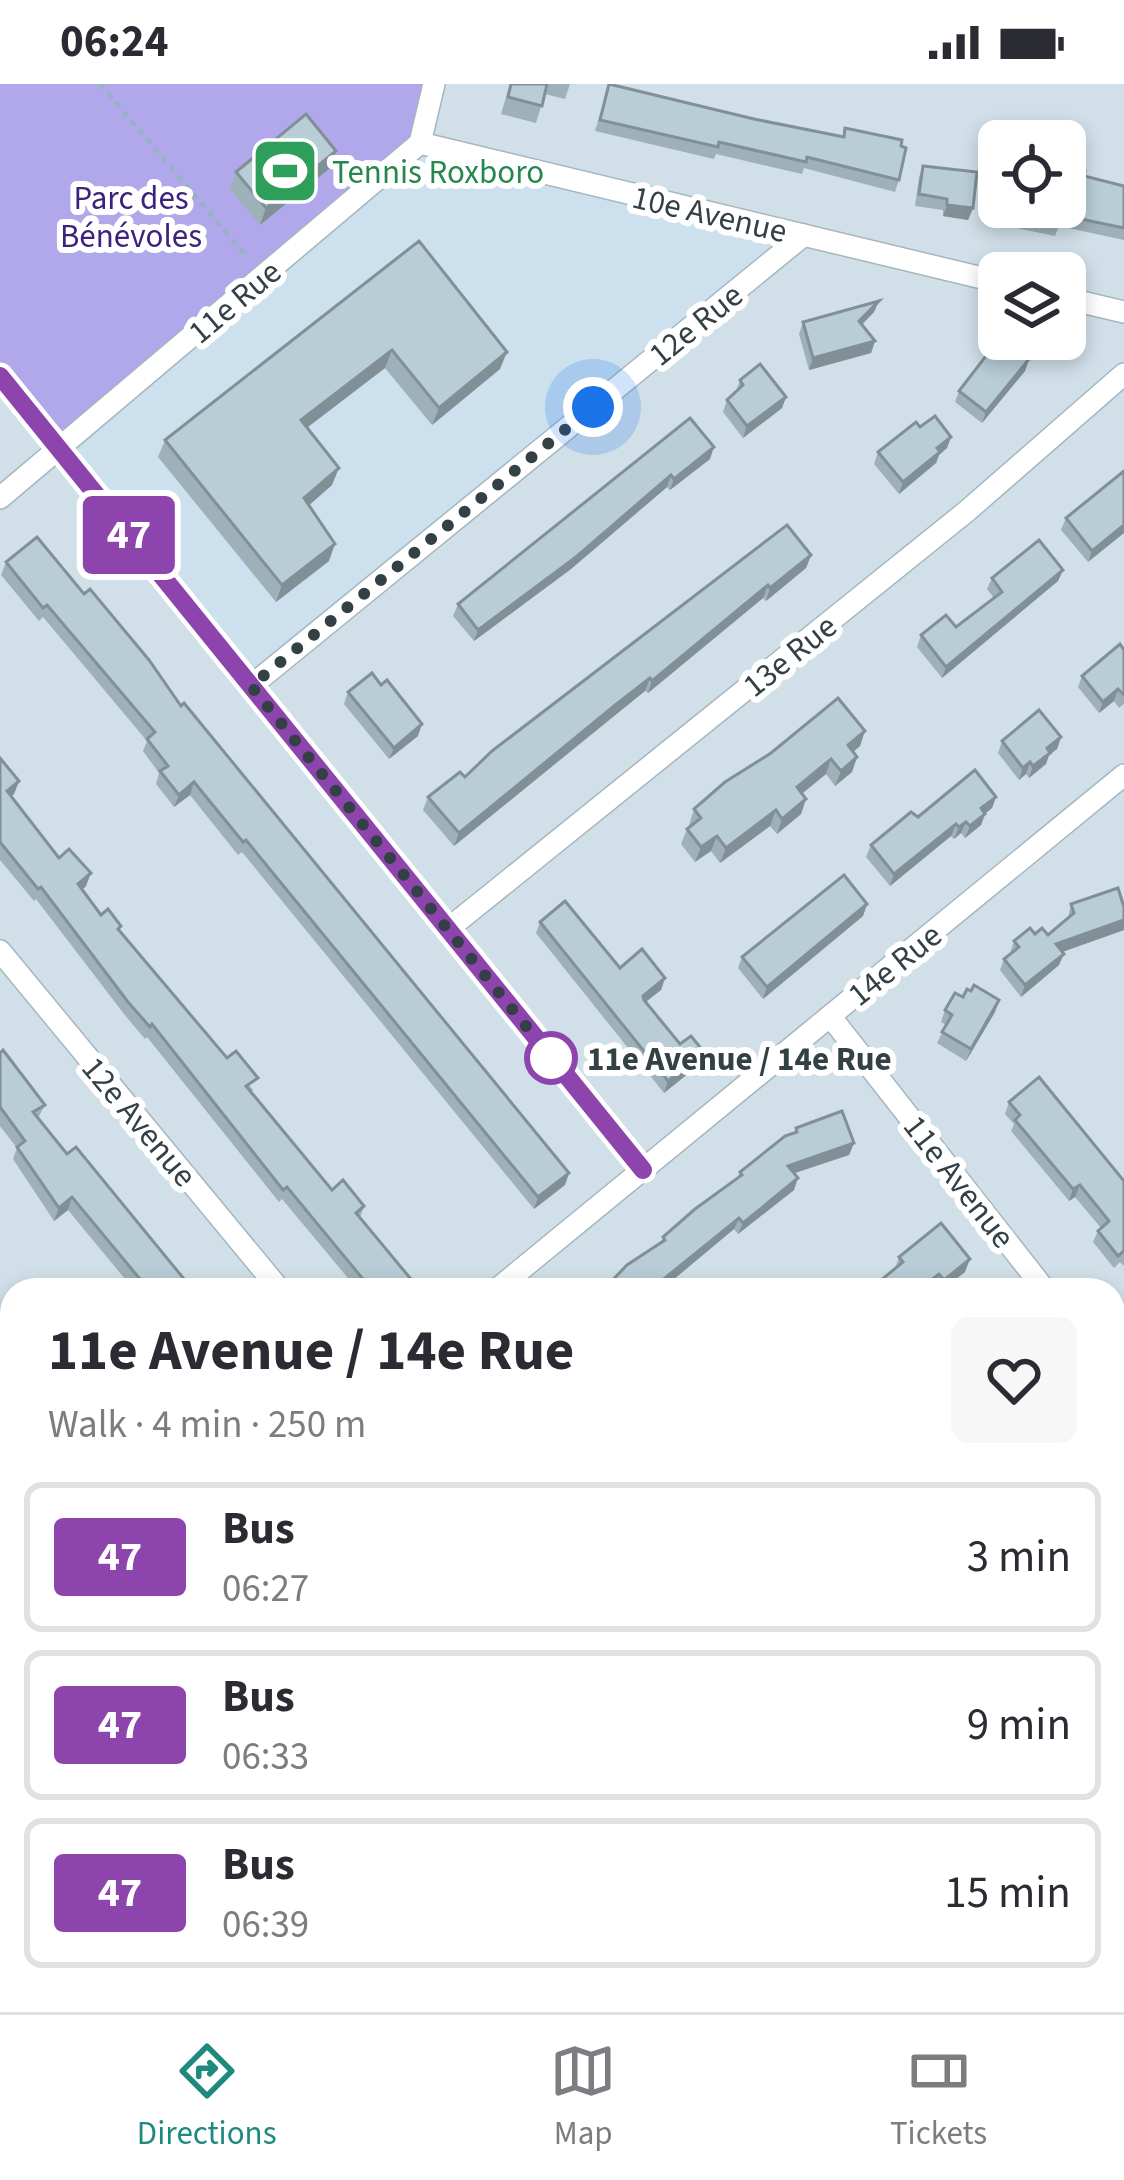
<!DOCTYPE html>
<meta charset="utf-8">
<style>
:root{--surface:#fff;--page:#f7f7f7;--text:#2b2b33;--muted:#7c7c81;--line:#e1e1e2;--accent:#1e8a7d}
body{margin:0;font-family:"Source Sans 3",sans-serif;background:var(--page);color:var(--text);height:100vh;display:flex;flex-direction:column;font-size:45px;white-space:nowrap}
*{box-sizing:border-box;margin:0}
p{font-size:39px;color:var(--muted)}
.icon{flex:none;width:66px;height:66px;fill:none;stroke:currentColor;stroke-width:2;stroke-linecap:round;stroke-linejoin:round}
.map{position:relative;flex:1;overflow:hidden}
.panel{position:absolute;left:0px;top:1194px;width:1125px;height:735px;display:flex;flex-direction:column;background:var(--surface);border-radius:36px 36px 0 0;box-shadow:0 6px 18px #0003}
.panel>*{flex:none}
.badge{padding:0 24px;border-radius:9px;font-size:42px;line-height:78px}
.controls{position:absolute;left:978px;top:36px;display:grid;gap:24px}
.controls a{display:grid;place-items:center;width:108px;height:108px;border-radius:18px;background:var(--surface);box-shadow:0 6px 18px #0003;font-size:60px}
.you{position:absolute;width:60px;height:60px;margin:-30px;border:9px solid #fff;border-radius:50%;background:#1a73e8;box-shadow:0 0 0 18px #1a73e833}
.map>.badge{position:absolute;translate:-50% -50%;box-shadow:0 0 0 6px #fff}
.round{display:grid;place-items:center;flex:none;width:126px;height:126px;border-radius:18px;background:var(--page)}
.headline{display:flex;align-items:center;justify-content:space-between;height:204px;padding:0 48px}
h1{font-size:57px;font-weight:700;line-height:90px}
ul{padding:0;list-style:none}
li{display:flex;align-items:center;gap:36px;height:150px;margin:0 24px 18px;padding:0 24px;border:6px solid var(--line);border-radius:18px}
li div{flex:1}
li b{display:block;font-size:45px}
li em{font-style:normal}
li .badge{min-width:132px;font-weight:700;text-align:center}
.status{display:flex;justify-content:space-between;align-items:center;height:84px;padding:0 60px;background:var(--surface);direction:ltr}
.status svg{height:33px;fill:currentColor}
.menu{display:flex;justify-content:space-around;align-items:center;height:168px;border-top:3px solid var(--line);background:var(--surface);font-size:33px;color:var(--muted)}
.menu a{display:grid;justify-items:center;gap:6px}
.menu .current{color:var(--accent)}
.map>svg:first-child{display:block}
</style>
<div class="status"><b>06:24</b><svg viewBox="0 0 49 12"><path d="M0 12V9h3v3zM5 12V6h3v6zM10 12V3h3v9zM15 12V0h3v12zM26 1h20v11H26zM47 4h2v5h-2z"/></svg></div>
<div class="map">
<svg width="1124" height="1928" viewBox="0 0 1124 1928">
<rect width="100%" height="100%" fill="#e3edf3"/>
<path fill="#d1dfe8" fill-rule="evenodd" d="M0,0H1124V1928H0ZM999,57H1065V123H999ZM999,189H1065V255H999ZM12,1206H1113V1917H12Z"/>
<path fill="#cce0ee" d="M420,59L804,151L251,602L59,365Z"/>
<path fill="#b1a8eb" d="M0,0H431L420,59L59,365L0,292Z"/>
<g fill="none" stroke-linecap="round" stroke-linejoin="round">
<defs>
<g id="street">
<path d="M420,59L999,198"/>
<path d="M1065,214L1124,228"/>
<path d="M0,292L642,1086"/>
<path d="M0,414L420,59L434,0"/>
<path d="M251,602L804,151"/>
<path d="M448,845L967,427L1124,290"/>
<path d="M0,867L280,1206"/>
<path d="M830,932L1045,1206"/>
<path d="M496,1206L1124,691"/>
<path d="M1113,1287L1124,1300"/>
<path d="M0,1452L12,1467"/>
<path d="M0,1612L12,1603"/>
<path d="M1113,1644L1124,1635"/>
<path d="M153,1928L166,1917"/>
<path d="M765,1928L778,1917"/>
</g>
</defs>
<use href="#street" stroke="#a5b6bf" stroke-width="24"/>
<path stroke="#95b3c2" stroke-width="4.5" stroke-dasharray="6 6" stroke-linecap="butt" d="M100,0L248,174"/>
<use href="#street" stroke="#fff" stroke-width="21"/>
</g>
<g fill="#9eb0b8">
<path d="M510,0H570L565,15L545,10L536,39L501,30Z"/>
<path d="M609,0L754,35L843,52L845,44L899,96L895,108L804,84L802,90L716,70L714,75L595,47Z"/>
<path d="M923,82L973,124L968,136L943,132V126L915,122L919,93Z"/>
<path d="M330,84L260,141L230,105L236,88Z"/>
<path d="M1084,92L1124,102V156L1059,142L1055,152L1007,142L1011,123H1065Z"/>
<path d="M419,157L500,285L432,341L385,284L307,343L332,401L309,421L329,477L276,518L158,373L165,356Z"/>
<path d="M874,228L862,241L875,257L871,269L809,286L799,250L803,238Z"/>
<path d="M1029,275L1025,287L982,339L955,318L959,307Z"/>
<path d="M740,296L786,313L782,324L743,354L723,328L727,316L736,308Z"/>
<path d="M690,334L710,375L670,406L667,403L571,485L474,557L453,532L458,520Z"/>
<path d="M920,343L947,364L939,371L936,379L899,410L874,380L878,368Z"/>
<path d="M1124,387L1088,478L1061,446L1066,434Z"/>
<path d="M811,471L806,484L766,517L763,514L648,609L645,607L610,635L454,762L423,726L428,713L465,693Z"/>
<path d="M6,478L84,510L181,622L569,1089L565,1101L534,1125L242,768L238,771L190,711L174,723L156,700L159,689L143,667L147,657L43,533L39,537L1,491Z"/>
<path d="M1063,486L1058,497L942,594L917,563L921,551L956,543L994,514L987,505L992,494Z"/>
<path d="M1124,566V620L1119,624L1114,617L1099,629L1078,603L1082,592Z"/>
<path d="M348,608L418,652L389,675L344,620Z"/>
<path d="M1061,653L1057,665L1049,671L1046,680L1029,694L1026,690L1019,696L998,669L1002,657Z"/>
<path d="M860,662L853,668L857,673L852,688L835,702L826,690L802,709L806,715L801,730L777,750L770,742L720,779L711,767L695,778L681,760L687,745L690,742L689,741L694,725Z"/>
<path d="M0,674L19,697L14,710L11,712L59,774L86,802L82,806L101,831L120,847L253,1006L251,1008L332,1106L364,1122L360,1134L420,1206H358L282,1115L279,1118L147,953L145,955L124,930L36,815L34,817L0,776Z"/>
<path d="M996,713L992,724L985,730L981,741L965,754L961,749L954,755L951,752L890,802L866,773L871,761L918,733Z"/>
<path d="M867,820L863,832L763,915L738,884L742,873Z"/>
<path d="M1071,820L1124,846L1062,868L1059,881L1021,913L1000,886L1004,875L1010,869L1014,857L1035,850L1048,851L1068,834Z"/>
<path d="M540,838L620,884L665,894L661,906L645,918L680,960L700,980L664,1009L536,849Z"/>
<path d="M971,907L999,916L995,928L966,977L937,959L946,941L941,938L945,926Z"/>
<path d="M0,969L45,1021L38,1034L67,1070L193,1206H134L68,1126L54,1137L13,1075L17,1064L0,1042Z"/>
<path d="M1009,1018L1124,1097V1182L1120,1178L1114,1184L1093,1158L1098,1147L1101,1144L1075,1113L1069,1117L1011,1047L1014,1040L1005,1030Z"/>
<path d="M796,1044L854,1059L849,1071L794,1089V1106L738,1150L734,1145L664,1203L663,1206H603L661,1158L663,1153L737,1095L740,1088L794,1049Z"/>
<path d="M899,1173L965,1188L943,1206H937L935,1203L895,1185Z"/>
<path d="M0,1277L12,1292V1368L0,1354Z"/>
<path d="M12,1697V1768L8,1772L0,1762V1707Z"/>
</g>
<g fill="#819096">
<path d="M336,67L330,84L260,141L266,124Z"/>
<path d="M947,121L973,124L968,136L943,132Z"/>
<path d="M879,217L874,228L854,248L859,237Z"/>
<path d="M875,257L871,269L809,286L813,274Z"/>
<path d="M392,266L385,284L295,353L301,336Z"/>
<path d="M507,268L500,285L432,341L439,324Z"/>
<path d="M1029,275L1025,287L982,339L986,328Z"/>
<path d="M786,313L782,324L743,354L747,342Z"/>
<path d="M951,353L947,364L939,371L936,379L899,410L903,398L937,364Z"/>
<path d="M714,363L710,375L670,406L674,395Z"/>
<path d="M339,384L332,401L298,431L304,414Z"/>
<path d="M671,391L667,403L571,485L474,557L478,546Z"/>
<path d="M1124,441V449L1088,478L1092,467Z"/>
<path d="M335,460L329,477L276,518L282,501Z"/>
<path d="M811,471L806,484L766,517L770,504Z"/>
<path d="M1063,486L1058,497L942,594L946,583Z"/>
<path d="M768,501L763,514L648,609L652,597Z"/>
<path d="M650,594L645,607L454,762L459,749Z"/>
<path d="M1118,605L1114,617L1099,629L1103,618Z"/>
<path d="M422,640L418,652L389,675L394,664Z"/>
<path d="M865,647L860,662L842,677L848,661Z"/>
<path d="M1061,653L1057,665L1049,671L1046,680L1029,694L1033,682L1047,664Z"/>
<path d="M857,673L852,688L835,702L841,687Z"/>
<path d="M831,675L826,690L792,718L797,703Z"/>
<path d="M1030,678L1026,690L1019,696L1023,684Z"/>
<path d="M19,697L14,710L2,719L7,707Z"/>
<path d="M194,698L190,711L174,723L179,711Z"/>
<path d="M996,713L992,724L977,736L981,724Z"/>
<path d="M806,715L801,730L777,750L782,735Z"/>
<path d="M776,726L770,742L720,779L726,764Z"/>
<path d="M985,730L981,741L965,754L970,742Z"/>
<path d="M966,738L961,749L954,755L959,743Z"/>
<path d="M956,740L951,752L890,802L894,790Z"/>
<path d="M717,752L711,767L695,778L701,763Z"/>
<path d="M91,789L86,802L74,813L78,800Z"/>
<path d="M867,820L863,832L763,915L767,903Z"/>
<path d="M1124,836V846L1051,872L1056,860Z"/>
<path d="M1064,870L1059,881L1021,913L1025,901Z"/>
<path d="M665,894L661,906L638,924L643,912Z"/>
<path d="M999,916L995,928L966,977L971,965Z"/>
<path d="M704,968L700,980L664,1009L668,997Z"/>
<path d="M854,1059L849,1071L783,1093L788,1082Z"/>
<path d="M569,1089L565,1101L534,1125L538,1113Z"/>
<path d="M798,1094L794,1106L738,1150L743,1139Z"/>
<path d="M1080,1101L1075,1113L1069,1117L1073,1105Z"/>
<path d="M72,1113L68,1126L54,1137L59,1124Z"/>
<path d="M739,1134L734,1145L661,1206L664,1203L663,1206H658L660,1198Z"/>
<path d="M970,1175L965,1188L940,1206L944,1196Z"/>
<path d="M939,1190L935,1203L930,1206H918Z"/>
<path d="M1124,1540V1548L1113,1556V1547Z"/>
<path d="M1124,1761V1769L1113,1778V1770Z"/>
<path d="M60,1917H70L57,1928H47Z"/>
<path d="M357,1917H367L354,1928H344Z"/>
<path d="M668,1917H678L664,1928H654Z"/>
<path d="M939,1917H949L935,1928H925Z"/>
</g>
<g fill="#b8cdd6" stroke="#819096" stroke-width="3">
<path d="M511,0H547L542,22L508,13Z"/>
<path d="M609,0L754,35L844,53L845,44L902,56L901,62L906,64L899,96L807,73L806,78L719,58L718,63L600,36Z"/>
<path d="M306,30L336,67L266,124L236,88Z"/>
<path d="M923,82L977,88L973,124L947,121V115L919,110Z"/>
<path d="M1065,83L1085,87L1084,92L1124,102V144L1062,131L1060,140L1012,130L1013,123H1065Z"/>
<path d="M419,157L507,268L439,324L392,266L301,336L339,384L304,414L335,460L282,501L165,356Z"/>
<path d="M879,217L859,237L875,257L813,274L803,238Z"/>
<path d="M999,255L1029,275L986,328L959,307Z"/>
<path d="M760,280L786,313L747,342L727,316L743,301L740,296Z"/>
<path d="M935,332L951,353L937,364L940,368L903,398L878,368L916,338L920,343Z"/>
<path d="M690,334L714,363L674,395L671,391L576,473L478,546L458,520Z"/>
<path d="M1124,387V441L1092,467L1066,434Z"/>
<path d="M787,441L811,471L770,504L768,501L652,597L650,594L614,622L459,749L428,713L460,688L465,693L492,667Z"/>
<path d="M37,453L84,510L90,505L149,576L181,622L184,619L569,1089L538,1113L246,756L243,758L194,698L179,711L160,687L168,682L147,655L155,648L47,521L43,524L6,478Z"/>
<path d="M1039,456L1063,486L946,583L921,551L946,531L956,543L1002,508L992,494Z"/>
<path d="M1120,560L1124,566V611L1118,605L1103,618L1082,592Z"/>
<path d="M372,589L381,601L387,596L422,640L394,664L348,608Z"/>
<path d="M838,614L865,647L848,661L857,673L841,687L831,675L797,703L806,715L782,735L776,726L726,764L717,752L701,763L687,745L701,734L694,725L725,698L771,669Z"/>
<path d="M1039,626L1061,653L1047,664L1050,669L1033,682L1030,678L1023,684L1002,657Z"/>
<path d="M0,674L19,697L7,707L59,774L69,765L91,789L78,800L101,831L108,825L121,842L118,845L227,974L236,967L258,994L246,1002L332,1106L343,1096L364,1122L356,1129L420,1206H372L287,1103L283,1106L152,940L150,943L128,918L41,803L38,805L0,758Z"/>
<path d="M975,686L996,713L981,724L985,730L970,742L966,738L959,743L956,740L894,790L871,761L911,728L918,733Z"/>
<path d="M844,791L867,820L767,903L742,873Z"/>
<path d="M1118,804L1124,823V836L1056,860L1064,870L1025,901L1004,875L1019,863L1014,857L1030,844L1035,850L1042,844L1048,851L1074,829L1071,820Z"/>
<path d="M565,817L620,884L642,865L665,894L643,912L644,916L680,960L691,952L704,968L668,997L540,838Z"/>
<path d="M974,901L999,916L971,965L942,948L952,931L945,926L955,909L963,913L967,905L971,907Z"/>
<path d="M3,966L45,1021L33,1028L67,1070L76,1063L193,1206H149L72,1113L59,1124L17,1063L25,1057L0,1023V969Z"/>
<path d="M1039,993L1124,1097V1167L1118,1172L1098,1147L1109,1137L1080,1101L1073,1105L1015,1036L1020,1031L1009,1018Z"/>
<path d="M842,1027L854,1059L788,1082L798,1094L743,1139L739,1134L660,1198L664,1203L661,1206H603L627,1181L665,1156L663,1153L695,1125L742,1091L740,1088L785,1052L797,1048L796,1044Z"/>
<path d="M941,1139L970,1175L944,1196L939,1190L918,1206H869L903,1178L899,1173Z"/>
<path d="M0,1277L12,1292V1351L0,1337Z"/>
<path d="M1124,1484V1540L1113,1547V1493Z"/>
<path d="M12,1697V1757L0,1743V1707Z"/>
<path d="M1124,1704V1761L1113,1770V1721L1120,1715L1117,1709Z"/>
<path d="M12,1900V1917H60L47,1928H0V1910Z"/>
<path d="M296,1917H357L344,1928H282Z"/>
<path d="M595,1917H668L654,1928H581Z"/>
<path d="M870,1917H939L925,1928H856Z"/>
</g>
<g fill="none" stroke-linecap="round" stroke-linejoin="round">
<defs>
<path id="line" d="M0,292L643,1086"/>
</defs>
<use href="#line" stroke="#fff" stroke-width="27"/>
<use href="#line" stroke="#8e44ad" stroke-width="18"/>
<path stroke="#334045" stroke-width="12" stroke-dasharray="0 21.6" d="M551,974L559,983L251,602L593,323"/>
</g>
<defs>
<symbol id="stadium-square" viewBox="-11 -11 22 22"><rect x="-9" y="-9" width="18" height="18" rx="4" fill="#2e9e5b" stroke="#fff"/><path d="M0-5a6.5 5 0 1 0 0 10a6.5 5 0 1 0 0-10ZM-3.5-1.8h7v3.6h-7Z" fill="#fff"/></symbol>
</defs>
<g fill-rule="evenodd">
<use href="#stadium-square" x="247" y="49" width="76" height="76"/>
</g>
<circle fill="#fff" stroke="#8e44ad" stroke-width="6" cx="551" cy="974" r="24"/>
<g text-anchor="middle" stroke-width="12" stroke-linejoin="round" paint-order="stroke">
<g font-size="33" fill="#27864d" stroke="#fff" text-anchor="start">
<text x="332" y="99">Tennis Roxboro</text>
</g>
<g font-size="33" fill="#3d227b" stroke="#fff">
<text x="131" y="125">Parc des<tspan x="131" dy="38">Bénévoles</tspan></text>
</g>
<g font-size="33" fill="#334045" stroke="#fff">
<text transform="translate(710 129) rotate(13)" y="12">10e Avenue</text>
<text transform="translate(234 217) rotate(-40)" y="12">11e Rue</text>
<text transform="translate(695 240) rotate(-39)" y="12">12e Rue</text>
<text transform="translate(789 571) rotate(-39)" y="12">13e Rue</text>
<text transform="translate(894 880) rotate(-39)" y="12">14e Rue</text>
<text transform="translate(140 1037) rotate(50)" y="12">12e Avenue</text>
<text transform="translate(960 1097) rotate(52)" y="12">11e Avenue</text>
</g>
<g font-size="33" font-weight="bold" fill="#334045" stroke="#fff" text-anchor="start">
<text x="587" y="986">11e Avenue / 14e Rue</text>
</g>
</g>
</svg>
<div class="controls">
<a><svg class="icon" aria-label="locate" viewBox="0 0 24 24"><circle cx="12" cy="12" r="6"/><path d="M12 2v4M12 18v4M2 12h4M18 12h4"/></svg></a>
<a><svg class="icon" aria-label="layers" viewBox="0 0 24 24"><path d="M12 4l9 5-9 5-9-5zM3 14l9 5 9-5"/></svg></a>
</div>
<div class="you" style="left:593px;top:323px"></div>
<b class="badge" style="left:129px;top:451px;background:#8e44ad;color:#fff">47</b>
<section class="panel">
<div class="headline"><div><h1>11e Avenue / 14e Rue</h1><p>Walk · 4 min · 250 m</p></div><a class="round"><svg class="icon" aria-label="heart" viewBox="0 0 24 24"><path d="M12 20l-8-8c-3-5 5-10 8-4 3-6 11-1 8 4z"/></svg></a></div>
<ul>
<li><span class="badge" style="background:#8e44ad;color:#fff">47</span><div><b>Bus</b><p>06:27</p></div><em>3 min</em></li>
<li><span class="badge" style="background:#8e44ad;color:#fff">47</span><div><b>Bus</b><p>06:33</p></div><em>9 min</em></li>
<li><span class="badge" style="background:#8e44ad;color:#fff">47</span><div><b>Bus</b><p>06:39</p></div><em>15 min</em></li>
</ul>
</section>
</div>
<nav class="menu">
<a class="current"><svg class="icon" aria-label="directions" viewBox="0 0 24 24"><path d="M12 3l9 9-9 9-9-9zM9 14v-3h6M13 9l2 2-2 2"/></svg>Directions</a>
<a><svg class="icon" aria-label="map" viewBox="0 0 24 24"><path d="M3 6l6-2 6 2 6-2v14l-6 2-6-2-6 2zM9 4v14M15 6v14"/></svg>Map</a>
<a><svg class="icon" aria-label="tickets" viewBox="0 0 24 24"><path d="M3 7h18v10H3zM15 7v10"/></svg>Tickets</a>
</nav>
